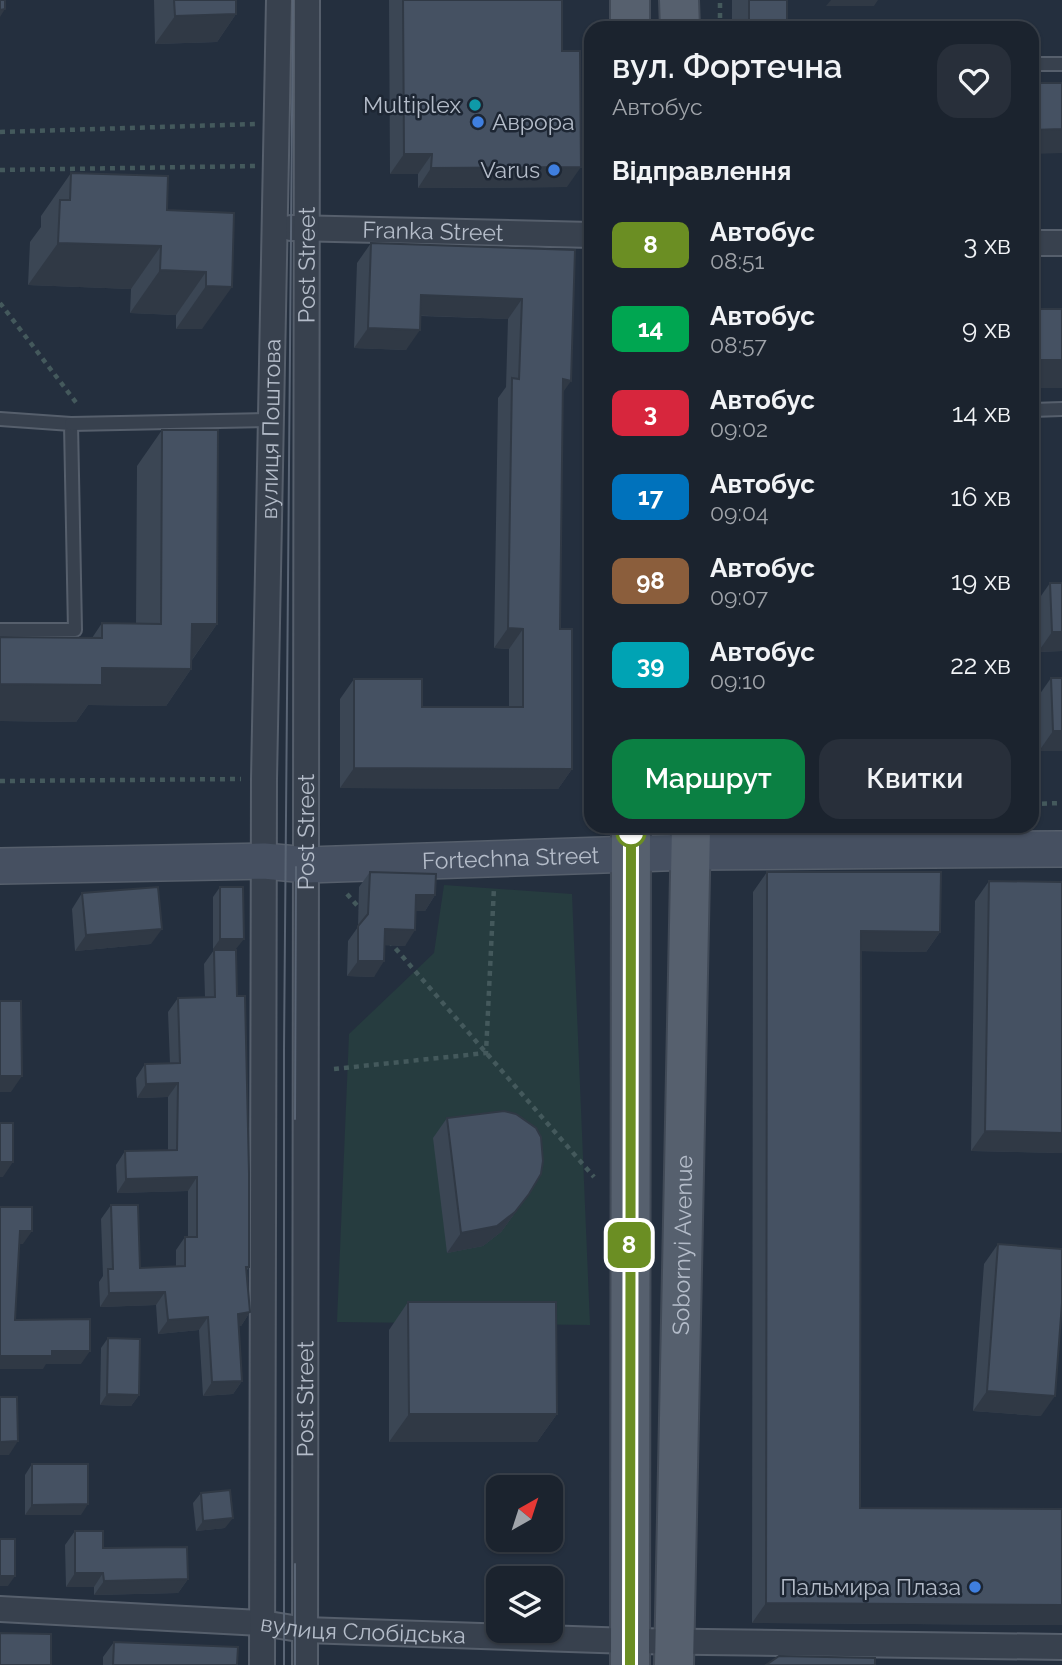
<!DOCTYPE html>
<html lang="uk">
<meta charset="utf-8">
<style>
:root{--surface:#1b232e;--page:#282f3a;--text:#f1f3f6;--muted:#a0a4aa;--line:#39404a;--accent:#0b8043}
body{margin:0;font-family:Raleway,sans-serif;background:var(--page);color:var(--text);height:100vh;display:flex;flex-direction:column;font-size:26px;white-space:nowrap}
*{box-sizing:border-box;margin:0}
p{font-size:23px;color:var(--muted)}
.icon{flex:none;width:38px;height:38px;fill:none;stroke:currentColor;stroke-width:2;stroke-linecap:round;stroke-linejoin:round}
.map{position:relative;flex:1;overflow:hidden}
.drawer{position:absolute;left:584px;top:21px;width:455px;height:812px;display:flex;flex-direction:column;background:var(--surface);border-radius:21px;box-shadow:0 2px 5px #0004,0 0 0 2px var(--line)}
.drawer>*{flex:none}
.badge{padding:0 14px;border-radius:10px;font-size:24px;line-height:46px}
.needle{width:46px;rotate:39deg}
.controls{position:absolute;left:486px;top:1475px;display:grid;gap:14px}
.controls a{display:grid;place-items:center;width:77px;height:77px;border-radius:14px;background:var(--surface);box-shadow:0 2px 5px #0004,0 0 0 2px var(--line);font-size:35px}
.map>.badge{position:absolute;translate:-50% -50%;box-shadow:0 0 0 4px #fff}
h2{padding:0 28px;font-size:26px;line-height:63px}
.round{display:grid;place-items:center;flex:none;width:74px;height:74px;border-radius:21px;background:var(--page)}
.head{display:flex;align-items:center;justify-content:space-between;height:119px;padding:0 28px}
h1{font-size:33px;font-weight:600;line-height:52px}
.cta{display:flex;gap:14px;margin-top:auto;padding:14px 28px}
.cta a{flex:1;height:80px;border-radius:21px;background:var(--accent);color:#fff;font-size:28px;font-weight:600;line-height:80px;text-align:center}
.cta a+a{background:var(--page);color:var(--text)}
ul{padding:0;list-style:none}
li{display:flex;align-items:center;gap:21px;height:84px;padding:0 28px}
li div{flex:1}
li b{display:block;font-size:26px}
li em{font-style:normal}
li .badge{min-width:77px;font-weight:700;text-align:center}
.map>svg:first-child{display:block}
</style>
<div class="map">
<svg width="1062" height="1665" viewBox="0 0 1062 1665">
<rect width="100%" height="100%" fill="#242f3e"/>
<path fill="#263c3f" d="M444,885L572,894L590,1325L337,1322L349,1034L434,953Z"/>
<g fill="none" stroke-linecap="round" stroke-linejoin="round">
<defs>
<g id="lane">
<path d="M1032,64H1062"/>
<path d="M1032,410L1062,409"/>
<path d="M0,419L71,424L75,630H0"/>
<path d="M71,424L272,420"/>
<path d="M809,826L810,850"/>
</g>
<g id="street">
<path id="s1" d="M291,228L592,235"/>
<path d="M1032,243H1062"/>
<path id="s2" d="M0,1609L262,1623L305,1630L630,1641L1062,1647"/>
<path id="s3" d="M262,1665L264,779L279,0"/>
<path id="s4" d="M305,1665L307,0"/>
</g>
<g id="secondary">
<path id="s5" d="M0,866L264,861L307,865L692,852L1062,849"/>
</g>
<g id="primary">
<path d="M679,0L680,28"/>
<path d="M630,28V0"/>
<path d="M630,1665L631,826"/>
<path id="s6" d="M674,1665L691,826"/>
</g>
</defs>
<use href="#lane" stroke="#565f6c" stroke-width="16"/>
<use href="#street" stroke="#565f6c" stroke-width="28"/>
<use href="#secondary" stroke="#565f6c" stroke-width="38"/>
<use href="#primary" stroke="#414a57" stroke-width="42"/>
<g stroke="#44595c" stroke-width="4.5" stroke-dasharray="5 5" stroke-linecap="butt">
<path d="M720,28V0"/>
<path d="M0,132L256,124"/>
<path d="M0,170L255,166"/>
<path d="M0,303L78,405"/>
<path d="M0,781L241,779"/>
<path d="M1032,804L1062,803"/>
<path d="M347,894L362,911"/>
<path d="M389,941L594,1177"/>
<path d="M334,1069L486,1053L494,887"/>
</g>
<use href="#lane" stroke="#38414e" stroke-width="12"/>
<use href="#street" stroke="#38414e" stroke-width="24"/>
<use href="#secondary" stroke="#465061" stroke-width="35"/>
<use href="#primary" stroke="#56606e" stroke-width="38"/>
<g stroke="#5a6575" stroke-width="2">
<path d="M295,1119L296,867"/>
<path d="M295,1564V1665"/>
<path d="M284,1665V1049L293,0"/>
</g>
</g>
<g fill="#3b4654">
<path d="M154,0H236V14L217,42L155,44Z"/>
<path d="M389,0H562V51L567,187L418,188V174H390Z"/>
<rect x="732" y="0" width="55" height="28"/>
<path d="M71,173L167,210L234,213L202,329H176V315L130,313L131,289L28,285L30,242L41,227V216Z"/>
<path d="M371,243L575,250L563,392L560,629L572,769L558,789L340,788V699L354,679L422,707H509V649L494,648L498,398L506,387L508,319L421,316L406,350L354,348L357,263Z"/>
<path d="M162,430L217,624L192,660L191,669L166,706L88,705L76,722L0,721V637L92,638L102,623L136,624L137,466Z"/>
<path d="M1050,583L1062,651L1038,652L1036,603Z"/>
<path d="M1051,678H1062V751H1039L1037,698Z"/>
<path d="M370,872L435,895L425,911H416L405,946L385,945L374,977L347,976L348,941L358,927L359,887Z"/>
<path d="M767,872L940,932L926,952L861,951L860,1508L1062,1509V1625L752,1623L753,892Z"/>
<path d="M989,881L1062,882V1153L971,1151L975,901Z"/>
<path d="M220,887L244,939L213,949V897Z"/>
<path d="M82,893L151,944L75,951L72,909Z"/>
<path d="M214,950L237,996L249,1267L246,1272L250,1312L241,1326H239L242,1381L233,1394L203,1396L199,1330L158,1334L156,1305L100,1307L99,1282L103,1276L101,1219L111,1205L140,1268L176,1267V1250L185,1237H188V1191L117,1193L116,1165L125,1151L168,1150V1097L137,1098L136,1078L145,1064H170L168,1012L178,998L205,997L204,964Z"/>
<path d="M447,1118L529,1194L501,1232L483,1246L447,1253L433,1138Z"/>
<path d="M998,1244L1041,1416L973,1411L984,1264Z"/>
<path d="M408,1302L557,1414L537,1442H389V1330Z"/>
<path d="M108,1338L139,1395L131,1406L100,1405L101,1348Z"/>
<path d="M32,1464L81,1515H25V1475Z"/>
<path d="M201,1493L225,1528L196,1531L193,1503Z"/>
<path d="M75,1531L103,1548L188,1579L178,1593L94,1595V1587H66L65,1545Z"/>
<path d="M114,1642L237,1665H103V1657Z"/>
</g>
<g fill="#303945">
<path d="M831,0H878L874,6H826Z"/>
<path d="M5,9L0,17V10Z"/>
<path d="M236,14L217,42L155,44L175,16Z"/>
<path d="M1062,129V153L1032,154V130Z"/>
<path d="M404,154H432L418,174H390Z"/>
<path d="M581,167L567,187L418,188L431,168Z"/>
<path d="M58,243L161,246L131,289L28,285Z"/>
<path d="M160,270L206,272L176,315L130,313Z"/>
<path d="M206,286L232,287L202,329H176Z"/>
<path d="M421,295L522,299L508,319L407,315Z"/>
<path d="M368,328L420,330L406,350L354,348Z"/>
<rect x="1032" y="360" width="30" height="28"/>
<path d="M563,379L571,381L557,401Z"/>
<path d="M192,624H217L191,661Z"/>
<path d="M508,628L523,629L509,649L494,648Z"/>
<path d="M1052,632H1062V651L1038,652Z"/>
<path d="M102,668L191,669L166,706L88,705L76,722L0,721V684Z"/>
<path d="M1053,731H1062V751H1039Z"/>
<path d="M354,768L572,769L558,789L340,788Z"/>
<path d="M416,895H435L425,911H405Z"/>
<path d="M162,929L151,944L75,951L86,935Z"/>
<path d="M385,929L415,930L405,946L374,945Z"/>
<path d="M861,931L940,932L926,952L847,951Z"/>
<path d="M220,939H244L236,949H213Z"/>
<path d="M358,961H384L374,977L347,976Z"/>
<path d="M0,1076H22L11,1092H0Z"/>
<path d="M178,1083L168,1097L137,1098L146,1084Z"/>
<path d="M985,1131L1062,1133V1153L971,1151Z"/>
<path d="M0,1162H13L3,1177H0Z"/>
<path d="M197,1177L188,1191L117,1193L126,1179Z"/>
<path d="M529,1194L501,1232L483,1246L447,1253L461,1233Z"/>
<path d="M20,1231H32L23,1244H11Z"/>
<path d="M165,1292L156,1305L100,1307L109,1293Z"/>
<path d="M250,1312L241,1326L229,1327L238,1314Z"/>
<path d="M208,1317L199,1330L158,1334L168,1320Z"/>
<path d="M52,1351H90L81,1364H46L43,1369H0V1356Z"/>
<path d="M242,1381L233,1394L203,1396L212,1382Z"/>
<path d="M987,1391L1055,1396L1041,1416L973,1411Z"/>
<path d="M107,1394L139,1395L131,1406L100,1405Z"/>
<path d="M409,1414H557L537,1442H389Z"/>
<path d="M18,1441L9,1455H0V1442Z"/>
<path d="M88,1504L81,1515H25L32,1505Z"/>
<path d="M233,1518L225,1528L196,1531L203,1521Z"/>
<path d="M75,1573H103L94,1587H66Z"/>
<path d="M0,1576H15L8,1586H0Z"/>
<path d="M188,1579L178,1593L94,1595L104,1581Z"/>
<path d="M766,1603L1062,1605V1625L752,1623Z"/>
</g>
<g fill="#455162" stroke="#303945" stroke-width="2">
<path d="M0,0H5V9L0,10Z"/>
<path d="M174,0H236V14L175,16Z"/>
<path d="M403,0H562V51H580L581,167L431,168L432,154H404Z"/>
<rect x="749" y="0" width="38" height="28"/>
<path d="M1032,83H1062V129L1032,130Z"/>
<path d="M71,173L168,176L167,210L234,213L232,287L206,286V272L160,270L161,246L58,243L60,200H70Z"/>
<path d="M371,243L575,250L571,381L563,379L560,629H572V769L354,768V679H422V707H523V629L508,628L512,378L519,379L522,299L421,295L420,330L368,328Z"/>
<rect x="1032" y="309" width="30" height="51"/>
<path d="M162,430H218L217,624H192L191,669L102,668V685L0,684V637L102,638V623L161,624Z"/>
<path d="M1050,583H1062V632H1052Z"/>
<path d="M1051,678H1062V731H1053Z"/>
<path d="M370,872L436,874L435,895H416L415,930L385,929L384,961H358V926L368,914Z"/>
<path d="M767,872H941L940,932L861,931L860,1508L1062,1509V1605L766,1603Z"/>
<path d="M989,881L1062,882V1133L985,1131Z"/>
<path d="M158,887L162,929L86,935L82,893Z"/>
<path d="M220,887H243L244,939H220Z"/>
<path d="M214,950H236L237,996H245L249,1173V1267H246L250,1312L238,1314L242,1381L212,1382L208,1317L168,1320L165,1292L109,1293L108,1269H113L111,1205H138L140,1268L185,1266V1237H197V1177L126,1179L125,1151L177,1150L178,1083L146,1084L145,1064L180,1063L178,998L215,997Z"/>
<path d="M0,1001H21L22,1076H0Z"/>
<path d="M504,1111L516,1114L536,1128L541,1137L543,1161L541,1174L529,1194L515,1212L497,1226L461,1233L447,1118Z"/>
<rect x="0" y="1123" width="13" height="39"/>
<path d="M0,1207H32V1231H20L15,1320L90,1319V1351H52V1356H0Z"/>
<path d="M998,1244L1062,1249V1303L1055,1396L987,1391Z"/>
<path d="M408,1302H556L557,1414H409Z"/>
<path d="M108,1338L140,1339L139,1395L107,1394Z"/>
<path d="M0,1397H17L18,1441L0,1442Z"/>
<path d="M32,1464H88V1504L32,1505Z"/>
<path d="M230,1490L233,1518L203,1521L201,1493Z"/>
<path d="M75,1531H103V1548L187,1547L188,1579L104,1581L103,1573H75Z"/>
<rect x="0" y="1539" width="15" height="37"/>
<path d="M0,1633L51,1634V1665H0Z"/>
<path d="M114,1642L238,1647L237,1665H113Z"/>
<path d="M779,1656L875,1658V1665H766Z"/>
</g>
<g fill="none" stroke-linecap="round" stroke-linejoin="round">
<defs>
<path id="line" d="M630,1665L631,826"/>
</defs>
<use href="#line" stroke="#fff" stroke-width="16"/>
<use href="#line" stroke="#6b8e23" stroke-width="10"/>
</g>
<circle fill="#0f9aa8" stroke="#1d2633" stroke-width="2.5" cx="475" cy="105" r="7"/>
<g fill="#3f7fe0" stroke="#1d2633" stroke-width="2.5">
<circle cx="478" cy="122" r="7"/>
<circle cx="554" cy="170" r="7"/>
<circle cx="975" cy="1587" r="7"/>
</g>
<circle fill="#fff" stroke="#6b8e23" stroke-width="3.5" cx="631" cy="832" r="14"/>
<g text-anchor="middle" stroke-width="5" stroke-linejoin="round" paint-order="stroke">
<g font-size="23" fill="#b4bcc9" stroke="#1d2633" text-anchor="end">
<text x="461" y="113">Multiplex</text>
<text x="492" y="130" text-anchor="start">Аврора</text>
<text x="540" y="178">Varus</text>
<text x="961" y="1595">Пальмира Плаза</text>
</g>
<g font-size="23" fill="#b4bcc9" stroke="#1d2633">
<text dy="8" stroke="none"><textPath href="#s1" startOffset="142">Franka Street</textPath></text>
<text dy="8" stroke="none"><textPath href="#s4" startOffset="1400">Post Street</textPath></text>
<text dy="8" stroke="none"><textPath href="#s3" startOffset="1236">вулиця Поштова</textPath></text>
<text dy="8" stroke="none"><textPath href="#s4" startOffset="833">Post Street</textPath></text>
<text dy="8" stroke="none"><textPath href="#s5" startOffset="511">Fortechna Street</textPath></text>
<text dy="8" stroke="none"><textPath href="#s6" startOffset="420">Sobornyi Avenue</textPath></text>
<text dy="8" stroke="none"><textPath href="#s4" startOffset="266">Post Street</textPath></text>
<text dy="8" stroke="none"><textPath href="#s2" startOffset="364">вулиця Слобідська</textPath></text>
</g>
</g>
</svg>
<div class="controls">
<a><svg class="needle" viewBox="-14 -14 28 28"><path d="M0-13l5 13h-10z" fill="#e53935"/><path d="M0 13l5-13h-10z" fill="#a0a4aa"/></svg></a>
<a><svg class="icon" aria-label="layers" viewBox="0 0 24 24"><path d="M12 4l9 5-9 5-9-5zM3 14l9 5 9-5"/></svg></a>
</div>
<b class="badge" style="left:629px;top:1245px;background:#6b8e23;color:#fff">8</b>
<section class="drawer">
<div class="head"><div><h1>вул. Фортечна</h1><p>Автобус</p></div><a class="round"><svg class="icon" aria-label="heart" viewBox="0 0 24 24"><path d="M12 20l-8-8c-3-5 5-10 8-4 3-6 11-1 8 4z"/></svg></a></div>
<h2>Відправлення</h2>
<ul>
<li><span class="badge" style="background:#6b8e23;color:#fff">8</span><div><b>Автобус</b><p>08:51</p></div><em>3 хв</em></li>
<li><span class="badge" style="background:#00a651;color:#fff">14</span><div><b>Автобус</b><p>08:57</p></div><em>9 хв</em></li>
<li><span class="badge" style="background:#d7263d;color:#fff">3</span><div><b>Автобус</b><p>09:02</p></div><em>14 хв</em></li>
<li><span class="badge" style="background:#0072bc;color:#fff">17</span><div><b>Автобус</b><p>09:04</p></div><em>16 хв</em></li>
<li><span class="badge" style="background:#8b5e3c;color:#fff">98</span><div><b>Автобус</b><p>09:07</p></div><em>19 хв</em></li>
<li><span class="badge" style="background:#00a3b4;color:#fff">39</span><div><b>Автобус</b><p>09:10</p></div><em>22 хв</em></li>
</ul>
<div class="cta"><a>Маршрут</a><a>Квитки</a></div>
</section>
</div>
